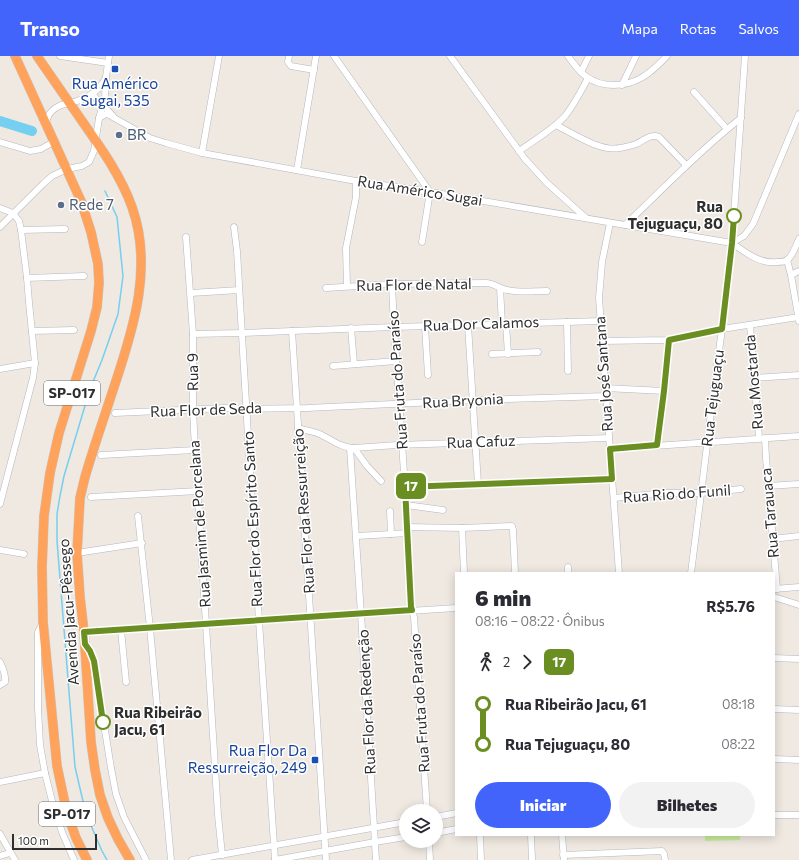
<!DOCTYPE html>
<html lang="pt">
<meta charset="utf-8">
<style>
:root{--surface:#fff;--page:#f2f2f3;--text:#2b2b33;--muted:#7c7c81;--accent:#4264fb}
body{margin:0;font-family:Commissioner,sans-serif;background:var(--page);color:var(--text);height:100vh;display:flex;flex-direction:column;font-size:15px;white-space:nowrap}
*{box-sizing:border-box;margin:0}
p{font-size:13px;color:var(--muted)}
.icon{flex:none;width:22px;height:22px;fill:none;stroke:currentColor;stroke-width:2;stroke-linecap:round;stroke-linejoin:round}
.map{position:relative;flex:1;overflow:hidden}
.side{position:absolute;left:455px;top:516px;width:320px;height:264px;display:flex;flex-direction:column;background:var(--surface);border-radius:0px;box-shadow:0 2px 10px #0003}
.side>*{flex:none}
.badge{padding:0 8px;border-radius:6px;font-size:14px;line-height:26px}
.fabs{position:absolute;left:399px;top:748px;display:grid;gap:8px}
.fabs a{display:grid;place-items:center;width:44px;height:44px;border-radius:50%;background:var(--surface);box-shadow:0 2px 10px #0003;font-size:20px}
.scale{position:absolute;left:12px;bottom:10px;width:85px;box-sizing:border-box;padding-left:4px;border:2px solid #2e2e2e;border-top:0;font-size:11px;line-height:14px;white-space:nowrap;color:#2e2e2e;-webkit-text-stroke:3px #fff;paint-order:stroke}
.map>.badge{position:absolute;translate:-50% -50%;box-shadow:0 0 0 2px #fff}
.legs{display:flex;align-items:center;gap:6px;height:44px;padding:0 20px;font-size:13px}
.legs p{margin-inline-start:auto}
.headline{display:flex;align-items:center;justify-content:space-between;height:68px;padding:0 20px}
h1{font-size:22px;font-weight:800;line-height:30px}
.action{display:flex;gap:8px;margin-top:auto;padding:8px 20px}
.action a{flex:1;height:46px;border-radius:24px;background:var(--accent);color:#fff;font-size:16px;font-weight:800;line-height:46px;text-align:center}
.action a+a{background:var(--page);color:var(--text)}
ul{padding:0 20px;list-style:none}
li{display:flex;align-items:center;gap:14px;height:40px;font-size:15px}
li i{display:grid;place-items:center;width:6px;height:100%;margin:0 5px;background:currentColor}
li i::after{content:'';width:10px;height:10px;margin:-5px;border:3px solid;border-radius:50%;background:var(--surface)}
li p{margin-inline-start:auto}
li:first-child i{background:linear-gradient(#0000 50%,currentColor 0)}
li:last-child i{background:linear-gradient(currentColor 50%,#0000 0)}
header{display:flex;align-items:center;gap:24px;box-sizing:border-box;height:56px;padding:0 20px;background:var(--accent);color:#fff}
header strong{font-size:19px}
nav{display:flex;gap:22px;margin-inline-start:auto;font-size:14px}
.map>svg:first-child{display:block}
</style>
<header>
<strong>Transo</strong>
<nav><a>Mapa</a><a>Rotas</a><a>Salvos</a></nav>
</header>
<div class="map">
<svg width="799" height="804" viewBox="0 0 799 804">
<rect width="100%" height="100%" fill="#efe9e1"/>
<path fill="#c9ec9a" d="M705,779H740V784L705,785Z"/>
<g fill="none" stroke-linecap="round" stroke-linejoin="round">
<path stroke="#75cff0" stroke-width="1.5" d="M105,135L117,161L123,220L118,258L102,304L90,333L64,420L60,440L57,458V485L75,711L86,758L102,795L107,804"/>
<path stroke="#75cff0" stroke-width="10" d="M0,65L32,75"/>
<defs>
<g id="minor">
<path d="M60,0L108,7"/>
<path d="M289,0L288,6L291,10L314,14"/>
<path d="M334,0L430,136L422,186"/>
<path d="M450,0L525,103L547,127L586,162"/>
<path d="M568,0C574,8 579,16 587,21C602,32 625,31 641,22C651,17 659,8 667,0"/>
<path d="M581,16L589,0"/>
<path d="M622,29L636,0"/>
<path d="M694,36L727,73"/>
<path d="M92,38L113,60"/>
<path d="M99,62L106,58L109,59L150,82L166,87L202,97L356,125L430,136L732,187C746,197 760,208 777,206C780,206 784,206 787,204C793,200 796,189 799,183"/>
<path d="M46,67C47,63 48,59 51,56C57,48 68,48 77,45C88,42 100,34 105,23"/>
<path d="M556,69C574,78 600,96 620,92C625,91 631,90 636,88C643,85 651,77 659,81L686,109"/>
<path d="M0,86L30,95L41,93L55,85"/>
<path d="M519,95C533,85 554,73 565,60C574,49 581,35 588,22"/>
<path d="M202,97L219,0"/>
<path d="M297,114L316,0"/>
<path d="M0,152L13,157L19,165L21,174L27,222L29,246L34,297L35,307L33,322L0,448"/>
<path d="M610,167L602,206L599,242L619,517"/>
<path d="M625,169C663,133 699,95 741,62"/>
<path d="M0,171L43,128L52,120L67,113L82,110L89,106L94,95L99,62L105,42L106,21L109,0"/>
<path d="M234,171L237,195L259,565L275,804"/>
<path d="M21,174L65,173"/>
<path d="M186,181L193,278V353L195,394L218,759L222,799"/>
<path d="M732,187L744,180L753,168L799,58"/>
<path d="M787,204L791,219L799,265"/>
<path d="M791,219L799,215"/>
<path d="M27,222L84,220"/>
<path d="M392,228L394,271L405,431L411,551L414,561L427,755"/>
<path d="M347,230L346,192L356,141V125"/>
<path d="M326,232L392,228L486,227C494,227 500,233 507,234C520,237 534,235 547,235"/>
<path d="M500,232L502,268"/>
<path d="M191,237L239,234"/>
<path d="M567,266L568,315"/>
<path d="M506,268L508,298"/>
<path d="M468,269L478,428"/>
<path d="M750,269L759,382"/>
<path d="M425,270L428,319"/>
<path d="M351,272L354,308"/>
<path d="M32,275L74,274"/>
<path d="M292,275L326,804"/>
<path d="M193,278L242,277L394,271L601,265"/>
<path d="M602,285L669,284L722,273L799,261"/>
<path d="M492,298L538,296"/>
<path d="M333,310L396,305"/>
<path d="M0,313L35,307"/>
<path d="M754,322L799,319"/>
<path d="M605,332L664,335"/>
<path d="M115,357L225,352L246,353L307,352L479,344L606,340"/>
<path d="M298,372C304,374 311,375 317,377C330,382 340,392 354,392L367,410L381,425"/>
<path d="M765,382L766,402L777,533"/>
<path d="M657,389L664,335L669,284"/>
<path d="M350,392L361,558L376,804"/>
<path d="M354,392L397,389L609,382"/>
<path d="M610,393L799,380"/>
<path d="M101,399L195,394"/>
<path d="M768,430L799,428"/>
<path d="M405,431L612,423"/>
<path d="M91,441L198,435"/>
<path d="M614,442L665,437H701L741,433"/>
<path d="M406,449L443,454"/>
<path d="M390,455L391,478"/>
<path d="M138,460L150,572L171,804"/>
<path d="M407,471L462,472L512,470L513,474L515,517"/>
<path d="M462,472L464,517"/>
<path d="M357,480L408,477"/>
<path d="M772,483L799,480"/>
<path d="M0,494L24,498"/>
<path d="M77,497L142,487"/>
<path d="M568,511V517"/>
<path d="M691,517L704,414L714,332L722,273L732,187L745,0"/>
<path d="M774,533L799,531"/>
<path d="M774,541L799,549"/>
<path d="M43,566L38,576V652L40,689L45,717L52,745L62,776L74,804"/>
<path d="M121,574L126,626"/>
<path d="M84,576L456,552"/>
<path d="M85,589L90,595L94,605L111,712L116,738L124,761L146,804"/>
<path d="M774,602L799,603"/>
<path d="M0,606C3,612 6,619 5,626L0,629"/>
<path d="M774,653L799,654"/>
<path d="M774,703L799,704"/>
<path d="M0,726L45,717"/>
<path d="M774,759H799"/>
<path d="M436,761L456,757"/>
<path d="M436,777L456,773"/>
<path d="M0,778L15,804"/>
<path d="M480,779L481,804"/>
<path d="M531,779L532,804"/>
<path d="M562,779L564,804"/>
<path d="M429,785L430,804"/>
<path d="M563,799L662,795L664,798L665,804"/>
<path d="M0,800L10,797"/>
<path d="M192,804L406,766"/>
<path d="M275,804L375,786L406,781"/>
</g>
<g id="highway">
<path d="M15,0L81,145L91,176L98,208L99,227L97,251L91,275L59,377L50,417L44,460L42,511L43,566L57,710L67,757L76,782L87,804"/>
<path d="M37,0C52,22 67,43 82,65C101,92 121,120 132,151C153,210 134,271 115,328C105,359 94,390 85,421L80,442L77,497L80,541L84,576L91,686L95,714L100,739L108,762L118,783L130,804"/>
</g>
</defs>
<use href="#minor" stroke="#b4b7c1" stroke-width="7"/>
<use href="#highway" stroke="#c9c9c9" stroke-width="10"/>
<use href="#minor" stroke="#fff" stroke-width="6"/>
<use href="#highway" stroke="#ffa35c" stroke-width="9"/>
</g>
<g fill="none" stroke-linecap="round" stroke-linejoin="round">
<defs>
<path id="line-1" d="M103,666L94,605L90,595L85,588L84,576L412,554L411,551L405,431L612,423L610,393L657,389L664,335L669,284L722,273L732,187L734,160"/>
</defs>
<use href="#line-1" stroke="#fff" stroke-width="9"/>
<use href="#line-1" stroke="#6b8e23" stroke-width="6"/>
</g>
<g fill="#1a4fb4" stroke="#fff" stroke-width="1.5">
<rect x="111" y="9" width="8" height="8" rx="2"/>
<rect x="311" y="700" width="8" height="8" rx="2"/>
</g>
<g fill="#5c6f8a" stroke="#fff" stroke-width="1.5">
<circle cx="119" cy="79" r="4"/>
<circle cx="61" cy="149" r="4"/>
</g>
<g fill="#fff" stroke="#6b8e23" stroke-width="2">
<circle cx="734" cy="160" r="7"/>
<circle cx="103" cy="666" r="7"/>
</g>
<g text-anchor="middle" stroke-width="3" stroke-linejoin="round" paint-order="stroke">
<g fill="#fff" stroke="#6d6d6d" stroke-width="1">
<rect x="44" y="325" width="56" height="24" rx="3"/>
<rect x="39" y="746" width="56" height="24" rx="3"/>
</g>
<g font-size="14" font-weight="bold" fill="#2e2e2e">
<text x="72" y="342">SP-017</text>
<text x="67" y="763">SP-017</text>
</g>
<g font-size="15" fill="#164399" stroke="#fff">
<text x="115" y="33">Rua Américo<tspan x="115" dy="17">Sugai, 535</tspan></text>
<text x="307" y="700" text-anchor="end">Rua Flor Da<tspan x="307" dy="17">Ressurreição, 249</tspan></text>
</g>
<g font-size="15" fill="#4e5e75" stroke="#fff" text-anchor="start">
<text x="127" y="84">BR</text>
<text x="69" y="154">Rede 7</text>
</g>
<g font-size="15" fill="#2e2e2e" stroke="#fff">
<text transform="translate(420 135) rotate(9)" y="5">Rua Américo Sugai</text>
<text transform="translate(414 229) rotate(-1)" y="5">Rua Flor de Natal</text>
<text transform="translate(481 268) rotate(-2)" y="5">Rua Dor Calamos</text>
<text transform="translate(193 316) rotate(-91)" y="5">Rua 9</text>
<text transform="translate(604 318) rotate(-94)" y="5">Rua José Santana</text>
<text transform="translate(398 324) rotate(-94)" y="5">Rua Fruta do Paraíso</text>
<text transform="translate(754 326) rotate(-95)" y="5">Rua Mostarda</text>
<text transform="translate(713 342) rotate(-83)" y="5">Rua Tejuguaçu</text>
<text transform="translate(463 345) rotate(-3)" y="5">Rua Bryonia</text>
<text transform="translate(206 354) rotate(-2)" y="5">Rua Flor de Seda</text>
<text transform="translate(481 386) rotate(-2)" y="5">Rua Cafuz</text>
<text transform="translate(677 438) rotate(-4)" y="5">Rua Rio do Funil</text>
<text transform="translate(304 455) rotate(-94)" y="5">Rua Flor da Ressurreição</text>
<text transform="translate(770 457) rotate(-95)" y="5">Rua Tarauaca</text>
<text transform="translate(253 463) rotate(-93)" y="5">Rua Flor do Espírito Santo</text>
<text transform="translate(200 468) rotate(-94)" y="5">Rua Jasmim de Porcelana</text>
<text transform="translate(69 556) rotate(-94)" y="5">Avenida Jacu-Pêssego</text>
<text transform="translate(367 646) rotate(-93)" y="5">Rua Flor da Redenção</text>
<text transform="translate(420 647) rotate(-94)" y="5">Rua Fruta do Paraíso</text>
</g>
<g font-size="15" font-weight="bold" fill="#2e2e2e" stroke="#fff" text-anchor="end">
<text x="723" y="156">Rua<tspan x="723" dy="17">Tejuguaçu, 80</tspan></text>
<text x="114" y="662" text-anchor="start">Rua Ribeirão<tspan x="114" dy="17">Jacu, 61</tspan></text>
</g>
</g>
</svg>
<div class="fabs">
<a><svg class="icon" aria-label="layers" viewBox="0 0 24 24"><path d="M12 4l9 5-9 5-9-5zM3 14l9 5 9-5"/></svg></a>
</div>
<div class="scale">100 m</div>
<b class="badge" style="left:411px;top:430px;background:#6b8e23;color:#fff">17</b>
<section class="side">
<div class="headline"><div><h1>6 min</h1><p>08:16 – 08:22 · Ônibus</p></div><b>R$5.76</b></div>
<div class="legs"><svg class="icon" aria-label="walk" viewBox="0 0 24 24"><circle cx="13" cy="4" r="2"/><path d="M13 8l-2 6 4 7M11 14l-3 7M7 12l3-4h3l4 4"/></svg>2<svg class="icon" aria-label="forward" viewBox="0 0 24 24"><path d="M9 5l7 7-7 7"/></svg><b class="badge" style="background:#6b8e23;color:#fff">17</b></div>
<ul>
<li><i style="color:#6b8e23"></i><b>Rua Ribeirão Jacu, 61</b><p>08:18</p></li>
<li><i style="color:#6b8e23"></i><b>Rua Tejuguaçu, 80</b><p>08:22</p></li>
</ul>
<div class="action"><a>Iniciar</a><a>Bilhetes</a></div>
</section>
</div>
